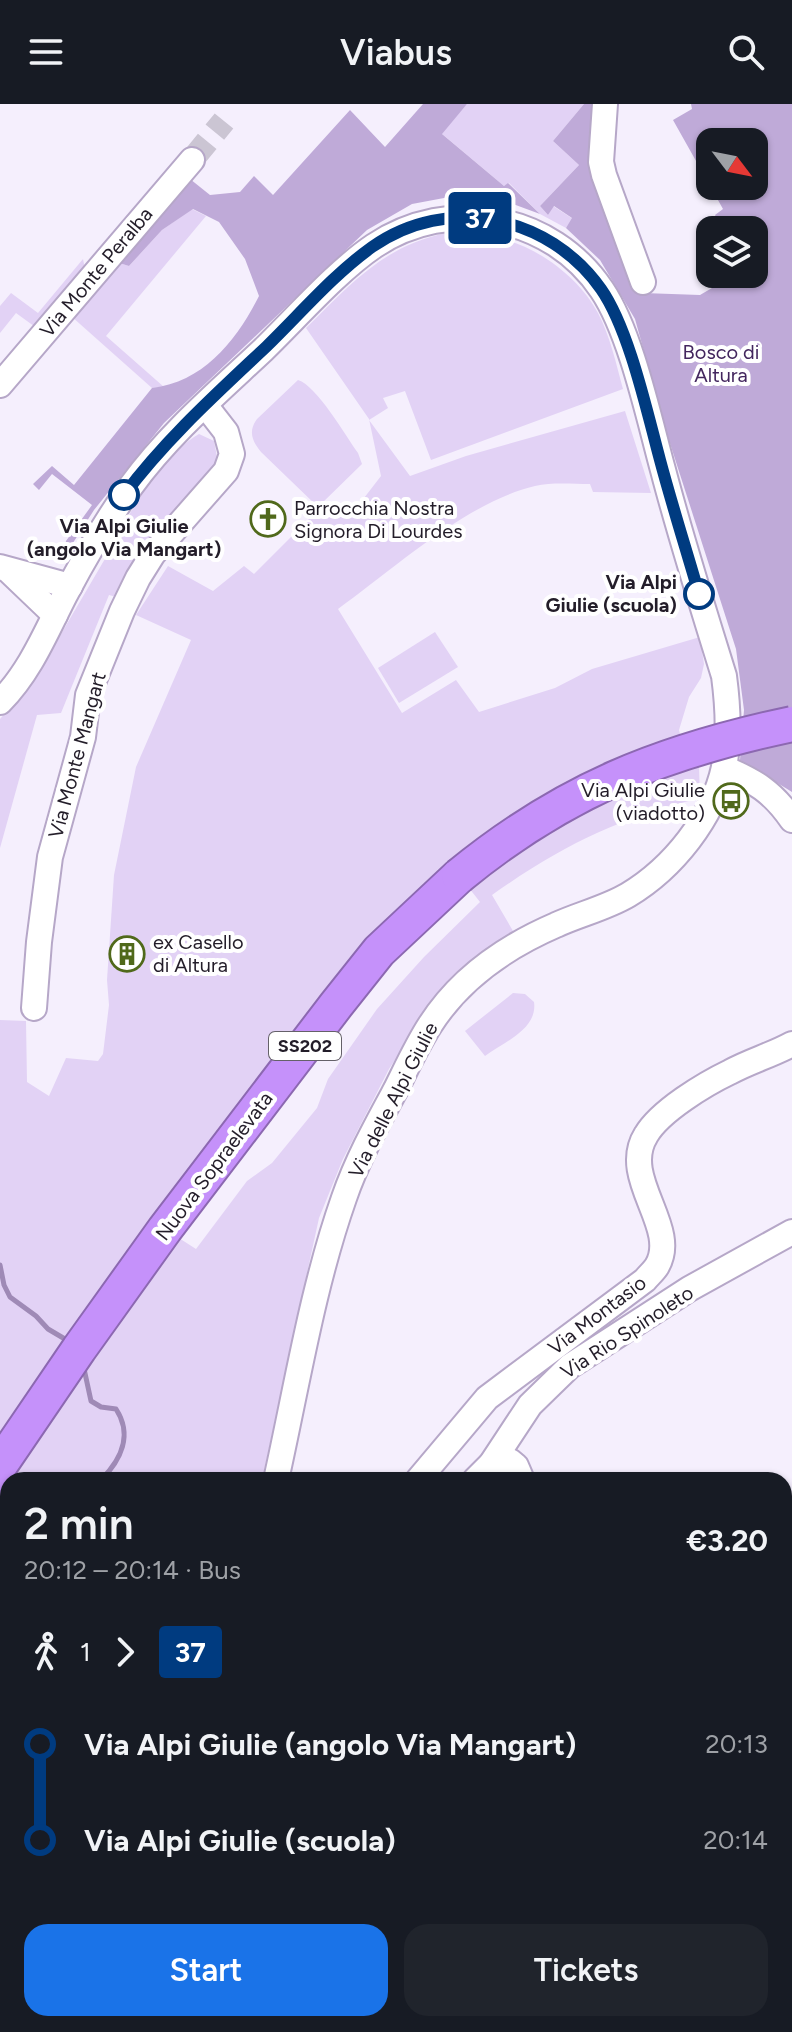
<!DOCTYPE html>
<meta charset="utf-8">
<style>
:root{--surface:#171b24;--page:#20242c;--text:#f1f3f6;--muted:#9ea1a6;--accent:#1a73e8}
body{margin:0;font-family:Figtree,sans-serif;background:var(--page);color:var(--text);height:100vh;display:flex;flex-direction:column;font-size:30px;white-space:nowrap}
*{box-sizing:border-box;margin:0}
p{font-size:26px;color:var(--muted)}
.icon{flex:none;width:44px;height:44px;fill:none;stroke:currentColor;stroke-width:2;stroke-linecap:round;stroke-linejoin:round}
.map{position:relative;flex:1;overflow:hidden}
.details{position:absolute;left:0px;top:1368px;width:792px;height:560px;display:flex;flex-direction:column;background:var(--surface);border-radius:24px 24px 0 0;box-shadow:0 2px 6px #0004}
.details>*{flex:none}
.badge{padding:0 16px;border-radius:6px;font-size:28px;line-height:52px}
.needle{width:52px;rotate:122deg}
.fabs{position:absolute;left:696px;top:24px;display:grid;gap:16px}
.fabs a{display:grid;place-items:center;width:72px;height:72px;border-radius:16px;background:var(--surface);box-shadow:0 2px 6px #0004;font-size:40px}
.map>.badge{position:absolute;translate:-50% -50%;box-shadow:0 0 0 4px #fff}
.legs{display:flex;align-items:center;gap:12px;height:88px;padding:0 24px;font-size:26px}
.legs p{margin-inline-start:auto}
.summary{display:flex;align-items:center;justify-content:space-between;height:136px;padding:0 24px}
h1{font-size:44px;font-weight:600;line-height:60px}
.button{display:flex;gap:16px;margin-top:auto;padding:16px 24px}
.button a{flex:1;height:92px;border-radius:24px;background:var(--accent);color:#fff;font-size:32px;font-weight:600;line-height:92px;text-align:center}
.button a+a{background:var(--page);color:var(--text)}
ul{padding:0 24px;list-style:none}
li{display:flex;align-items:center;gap:28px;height:96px;font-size:30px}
li i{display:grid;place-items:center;width:12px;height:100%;margin:0 10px;background:currentColor}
li i::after{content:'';width:20px;height:20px;margin:-10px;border:6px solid;border-radius:50%;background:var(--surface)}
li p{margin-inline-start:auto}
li:first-child i{background:linear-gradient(#0000 50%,currentColor 0)}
li:last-child i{background:linear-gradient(currentColor 50%,#0000 0)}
header{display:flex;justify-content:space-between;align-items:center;height:104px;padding:0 24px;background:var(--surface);font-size:36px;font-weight:600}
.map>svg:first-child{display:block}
</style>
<header><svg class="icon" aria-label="menu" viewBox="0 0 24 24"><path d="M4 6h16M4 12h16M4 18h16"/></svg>Viabus<svg class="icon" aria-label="search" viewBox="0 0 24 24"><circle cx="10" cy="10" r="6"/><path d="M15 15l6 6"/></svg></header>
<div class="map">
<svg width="792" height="1928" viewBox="0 0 792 1928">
<rect width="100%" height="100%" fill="#f5effd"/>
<g fill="#e2d2f5" fill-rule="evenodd">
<path d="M467,0H584L553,37L579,61L540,102L548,111L553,102L573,115L566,124L540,110L509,79L504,82L441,29Z"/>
<path d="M192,105L206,112L106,232L164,283L152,284L71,212L116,158L129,162L162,126Z"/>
<path d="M447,129C465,130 484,131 502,135C540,144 580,175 598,209C610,232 616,259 623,285L431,356L405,287L383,294L388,304L369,316L410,372L466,352L625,307L651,389L593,388L590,380C572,380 552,378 535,382C469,397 393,465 338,505L402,609L456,576L479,608L555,584L592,565L700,533L704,560L701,574L689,593L679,626L682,638L699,663L700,694C616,715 563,741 492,791L513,827L491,843L436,895L389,965L343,1055L319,1114L262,1376H8L0,1391V916L26,917L27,978L49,992L66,954L98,957L103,950L109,901L107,876L114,771L136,663L191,536L136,511L168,462L213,487L244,462L254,470L315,409L336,412L364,394L381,372L369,315L306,224C350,181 384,141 447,129ZM451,761L480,798L424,853L377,905L328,975L317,1004L272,1059L247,1077L196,1145L154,1118Z"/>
<path d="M83,155L85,165L38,225L16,209L0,229V202L11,189L38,209Z"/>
<path d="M298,276C317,282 345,331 358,349L362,360L318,403L261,348C252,337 248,327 257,315Z"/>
<path d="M199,330L214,337L218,358L120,494L109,491L61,609L37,611L0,744V615L34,576L109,448L120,454L127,440L116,432C137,398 164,350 199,330Z"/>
<path d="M435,528L458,563L399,599L378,564Z"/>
<path d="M513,889L525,890L534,898C538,925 504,938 485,952L465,927Z"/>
<path d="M8,1408V1920H425L424,1928H0V1421Z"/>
<rect x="784" y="1793" width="8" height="95"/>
<path d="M623,1920H737L738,1928H619Z"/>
</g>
<g fill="#bfaad8" fill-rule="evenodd">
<path d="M423,0H467L442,30L504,82L508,79L540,110L513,100L460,91L412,100L367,126L164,319L94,406L62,456L66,437L92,401L52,370L39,386L33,380L52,362L74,381L152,284C204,278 237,236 259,192L245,155L219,118L193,105L162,126L129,162L116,158L190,75L210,91L240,88L254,72L273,91L350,6L385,43Z"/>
<path d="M584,0H594L643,189L700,191L736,170H754V126H723L715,111L723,105L673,16L692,5L691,0H792V688L740,656L744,606L736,545L667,330L635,215L600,156L566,124L572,114L554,102L548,111L540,102L579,61L553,37ZM710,38H754V82H710Z"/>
</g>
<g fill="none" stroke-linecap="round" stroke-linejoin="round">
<g stroke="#9f8ab6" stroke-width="5">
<path d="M0,1161L4,1181L10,1193L36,1212L48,1225L70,1238"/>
<path d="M83,1260L91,1297L101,1303L116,1305C133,1331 121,1356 101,1376"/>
</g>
<path stroke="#cbc5d3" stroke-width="24" stroke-dasharray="24 12" stroke-linecap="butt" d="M192,56L224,17"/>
<defs>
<g id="minor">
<path d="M605,0L601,58L604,71L643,178"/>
<path d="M0,281L192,56"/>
<path d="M0,463L70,482"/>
<path d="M8,466L55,511"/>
<path d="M0,598C30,568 46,528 65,491C85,453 106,417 131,382C168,331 217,289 263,246C296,214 337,167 374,142C449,92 551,110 602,186C631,229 649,315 663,366C681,435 703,504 724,572C728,602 730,633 724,663C713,714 673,764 628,791C606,804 580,810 556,821C505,843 460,874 430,921C417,941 407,963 396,985C377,1020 357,1056 344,1094C312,1185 297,1282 276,1376"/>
<path d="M724,664C755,677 773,688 792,716"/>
<path d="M34,904L39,838L50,753L83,633L88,591L122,507L138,474L153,450L226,367L232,350L226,328L205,301"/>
<path d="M491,1360L510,1357L516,1362L522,1376"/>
<path d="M418,1376L487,1294L645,1176C649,1171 654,1167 657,1162C680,1123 619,1074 646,1031C660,1007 705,980 730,968C750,957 772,951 792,940"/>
<path d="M475,1376L491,1360L530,1301L570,1262L689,1185L792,1128"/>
<path d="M784,1604H792"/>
</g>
<g id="highway">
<path d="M0,1361L79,1245L165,1125L336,901L379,847L459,772"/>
<path d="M0,1399L8,1387"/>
</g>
</defs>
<use href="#minor" stroke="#b6a7c8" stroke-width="28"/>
<use href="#highway" stroke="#8c68b1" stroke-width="38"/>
<use href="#minor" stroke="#fff" stroke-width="24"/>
<use href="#highway" stroke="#c591fa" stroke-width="34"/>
<defs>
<path id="highway-bridge" d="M459,772C564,686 661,648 792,620"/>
</defs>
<use href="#highway-bridge" stroke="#8c68b1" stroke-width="38" stroke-linecap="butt"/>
<use href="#highway-bridge" stroke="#c591fa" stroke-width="34"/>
</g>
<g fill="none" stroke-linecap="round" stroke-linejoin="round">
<defs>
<path id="line-1" d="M124,391C165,336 216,290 266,243C300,210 333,171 372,143C447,90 549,111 601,185C629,225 647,308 660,356C672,401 686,445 699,490"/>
</defs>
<use href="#line-1" stroke="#fff" stroke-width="18"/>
<use href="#line-1" stroke="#003b80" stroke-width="12"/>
</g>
<defs>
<symbol id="church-ring" viewBox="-11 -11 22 22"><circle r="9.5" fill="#fff" stroke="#50691b" stroke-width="1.5"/><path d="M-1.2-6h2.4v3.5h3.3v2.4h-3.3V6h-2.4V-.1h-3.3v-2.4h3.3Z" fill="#50691b"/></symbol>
<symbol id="bus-ring" viewBox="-11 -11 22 22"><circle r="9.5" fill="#fff" stroke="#50691b" stroke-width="1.5"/><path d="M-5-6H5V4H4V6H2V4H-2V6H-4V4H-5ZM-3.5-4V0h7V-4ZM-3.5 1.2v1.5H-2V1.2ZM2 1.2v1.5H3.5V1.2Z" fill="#50691b"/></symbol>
<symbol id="building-ring" viewBox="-11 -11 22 22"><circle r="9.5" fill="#fff" stroke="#50691b" stroke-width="1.5"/><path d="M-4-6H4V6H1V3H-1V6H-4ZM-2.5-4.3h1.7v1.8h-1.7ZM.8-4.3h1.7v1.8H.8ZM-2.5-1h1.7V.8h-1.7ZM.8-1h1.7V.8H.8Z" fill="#50691b"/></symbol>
</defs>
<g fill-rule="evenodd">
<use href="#church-ring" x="248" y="395" width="40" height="40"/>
<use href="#bus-ring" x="711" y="677" width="40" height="40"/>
<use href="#building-ring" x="107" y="830" width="40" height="40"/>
</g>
<g fill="#fff" stroke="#003b80" stroke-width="4">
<circle cx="124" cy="391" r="14"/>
<circle cx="699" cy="490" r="14"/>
</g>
<g text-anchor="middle" stroke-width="8" stroke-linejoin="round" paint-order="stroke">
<rect fill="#fff" stroke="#656169" stroke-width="2" x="269" y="928" width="72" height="28" rx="6"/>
<g font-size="18" font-weight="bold" fill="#231d29">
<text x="305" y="948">SS202</text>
</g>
<g font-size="20" fill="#231d29" stroke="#fff">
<text transform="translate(96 168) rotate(-50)" y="7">Via Monte Peralba</text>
<text transform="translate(77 651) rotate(-75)" y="7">Via Monte Mangart</text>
<text transform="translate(393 996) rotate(-63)" y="7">Via delle Alpi Giulie</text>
<text transform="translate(214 1062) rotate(-53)" y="7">Nuova Sopraelevata</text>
<text transform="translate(597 1211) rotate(-37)" y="7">Via Montasio</text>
<text transform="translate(627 1228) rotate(-33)" y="7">Via Rio Spinoleto</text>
</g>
<g font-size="20" fill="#43265e" stroke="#fff">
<text x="721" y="255">Bosco di<tspan x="721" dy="23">Altura</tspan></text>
</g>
<g font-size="20" fill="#231d29" stroke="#fff" text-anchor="start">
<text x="294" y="411">Parrocchia Nostra<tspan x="294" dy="23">Signora Di Lourdes</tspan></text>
<text x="705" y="693" text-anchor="end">Via Alpi Giulie<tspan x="705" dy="23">(viadotto)</tspan></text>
<text x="153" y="845">ex Casello<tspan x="153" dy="23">di Altura</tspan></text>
</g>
<g font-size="20" font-weight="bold" fill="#231d29" stroke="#fff">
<text x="124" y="429">Via Alpi Giulie<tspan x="124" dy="23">(angolo Via Mangart)</tspan></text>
<text x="677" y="485" text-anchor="end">Via Alpi<tspan x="677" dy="23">Giulie (scuola)</tspan></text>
</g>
</g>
</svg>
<div class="fabs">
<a><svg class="needle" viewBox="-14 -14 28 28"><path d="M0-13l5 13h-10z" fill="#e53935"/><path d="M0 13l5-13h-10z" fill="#9ea1a6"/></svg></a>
<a><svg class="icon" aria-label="layers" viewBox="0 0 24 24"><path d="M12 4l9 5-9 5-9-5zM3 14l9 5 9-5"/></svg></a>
</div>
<b class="badge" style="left:480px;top:114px;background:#003b80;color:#fff">37</b>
<section class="details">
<div class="summary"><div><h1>2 min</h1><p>20:12 – 20:14 · Bus</p></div><b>€3.20</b></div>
<div class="legs"><svg class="icon" aria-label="walk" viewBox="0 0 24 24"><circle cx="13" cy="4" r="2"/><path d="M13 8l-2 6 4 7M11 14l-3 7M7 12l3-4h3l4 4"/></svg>1<svg class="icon" aria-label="forward" viewBox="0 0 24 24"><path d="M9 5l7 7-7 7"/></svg><b class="badge" style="background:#003b80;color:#fff">37</b></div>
<ul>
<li><i style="color:#003b80"></i><b>Via Alpi Giulie (angolo Via Mangart)</b><p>20:13</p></li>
<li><i style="color:#003b80"></i><b>Via Alpi Giulie (scuola)</b><p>20:14</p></li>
</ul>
<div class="button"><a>Start</a><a>Tickets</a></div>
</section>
</div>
